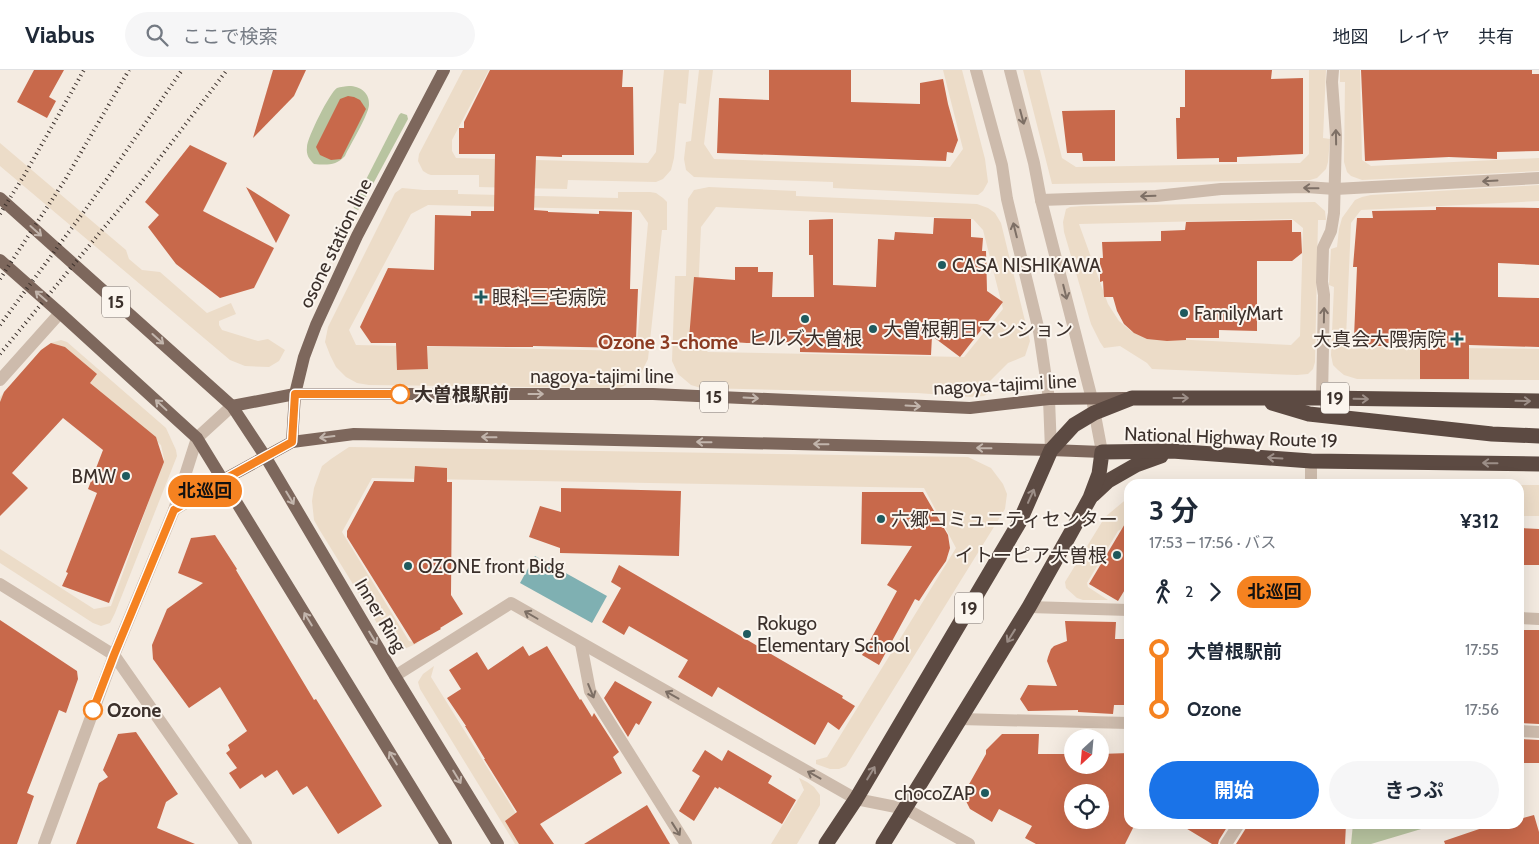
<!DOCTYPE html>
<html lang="ja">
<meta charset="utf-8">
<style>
:root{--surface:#fff;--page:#f6f6f7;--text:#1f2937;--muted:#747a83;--line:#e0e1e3;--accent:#1a73e8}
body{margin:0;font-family:Cabin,"Noto Sans JP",sans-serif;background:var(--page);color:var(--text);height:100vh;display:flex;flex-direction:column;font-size:19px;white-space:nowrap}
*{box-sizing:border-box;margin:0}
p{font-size:16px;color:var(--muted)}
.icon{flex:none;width:28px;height:28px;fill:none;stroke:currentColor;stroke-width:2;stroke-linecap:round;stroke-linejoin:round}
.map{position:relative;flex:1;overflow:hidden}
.drawer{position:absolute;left:1124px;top:409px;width:400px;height:350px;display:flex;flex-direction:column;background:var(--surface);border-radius:15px;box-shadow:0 5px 20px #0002}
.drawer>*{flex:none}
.badge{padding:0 10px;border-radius:16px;font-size:18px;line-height:32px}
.needle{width:32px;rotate:206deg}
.fabs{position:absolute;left:1064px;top:659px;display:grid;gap:10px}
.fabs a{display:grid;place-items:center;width:45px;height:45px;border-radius:50%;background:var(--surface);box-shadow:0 5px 20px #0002;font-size:25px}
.map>.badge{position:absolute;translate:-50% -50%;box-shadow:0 0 0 2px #fff}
.legs{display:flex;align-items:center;gap:8px;height:55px;padding:0 25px;font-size:16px}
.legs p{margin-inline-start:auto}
.summary{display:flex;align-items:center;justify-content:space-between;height:85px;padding:0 25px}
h1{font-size:28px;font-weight:700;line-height:38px}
.primary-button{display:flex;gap:10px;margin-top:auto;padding:10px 25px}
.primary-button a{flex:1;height:58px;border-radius:30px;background:var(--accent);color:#fff;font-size:20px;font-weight:700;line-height:58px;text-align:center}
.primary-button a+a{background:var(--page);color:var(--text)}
ul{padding:0 25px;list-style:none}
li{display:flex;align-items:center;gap:18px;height:60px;font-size:19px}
li i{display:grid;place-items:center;width:8px;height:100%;margin:0 6px;background:currentColor}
li i::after{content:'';width:12px;height:12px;margin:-6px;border:4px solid;border-radius:50%;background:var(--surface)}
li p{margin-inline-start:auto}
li:first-child i{background:linear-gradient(#0000 50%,currentColor 0)}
li:last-child i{background:linear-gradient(currentColor 50%,#0000 0)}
header{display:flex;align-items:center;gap:30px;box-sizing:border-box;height:70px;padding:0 25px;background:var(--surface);border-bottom:1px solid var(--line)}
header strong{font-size:24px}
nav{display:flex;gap:28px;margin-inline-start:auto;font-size:18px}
.search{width:350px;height:45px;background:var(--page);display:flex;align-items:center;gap:12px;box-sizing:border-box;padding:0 18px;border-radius:28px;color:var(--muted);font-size:19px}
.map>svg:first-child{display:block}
</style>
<header>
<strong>Viabus</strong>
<div class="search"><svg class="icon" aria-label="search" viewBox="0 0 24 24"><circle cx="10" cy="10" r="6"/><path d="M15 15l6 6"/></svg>ここで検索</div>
<nav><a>地図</a><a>レイヤ</a><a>共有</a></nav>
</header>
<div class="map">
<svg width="1539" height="774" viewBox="0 0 1539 774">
<rect width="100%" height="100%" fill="#f4ebe1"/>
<g fill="#b8c4a0">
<path d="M349,16C360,16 370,23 369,35C368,46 350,75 345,86C336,96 326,95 314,94C309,89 306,85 307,77C307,68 330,22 337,18C340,17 346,16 349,16Z"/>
<path d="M401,43L407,45L408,49L360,138L358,140L354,138L353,135L399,45Z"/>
<path d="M1353,754H1438L1371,774H1351Z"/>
</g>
<g fill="#ecdcc8" fill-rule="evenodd">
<path d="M463,0H489L452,70V81L456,88L648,93L656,82L664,0H689L686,34L679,33L674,88L671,100L663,109L656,112L568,110L567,119L479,117V105H431L428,104L423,101L418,91L419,84Z"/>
<path d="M699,0H713L704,74L714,89L950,97L963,79L943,0H962L985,89L988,112L983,121L978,125L833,118V112L694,107L686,100L684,89L686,72L691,71Z"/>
<path d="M1023,0H1040L1062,88L1076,97L1300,93L1309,84V0H1326L1323,68L1330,69L1328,92L1326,99L1317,108L1310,110L1052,114Z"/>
<path d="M1340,0H1360L1362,90L1371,96L1539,88V101L1362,110L1351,106L1347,102L1344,92L1345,12H1340Z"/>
<path d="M0,73L126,180L129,189L142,200L160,202L207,243L231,233L236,244L219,251V255L222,260L258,271L268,269L285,280L279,291L269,297L245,296L230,290L0,96Z"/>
<path d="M1539,115V131L1361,140L1351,153L1346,268L1356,277L1539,279V310L1357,309L1344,305L1338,300L1333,295L1331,285L1334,217L1329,215L1331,179L1337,177L1339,159L1342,148L1355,130L1362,127L1371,125Z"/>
<path d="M709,117L796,121V126L977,134L988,138L995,143L1001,153L1027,259L1030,271L1025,286L1008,293L988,313L991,322L984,326L972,327L917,323L701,318L691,315L678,304L672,291L675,206H686L688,129L694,120ZM716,137L973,149L983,160L1003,239L964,287L708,282L696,270L701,157Z"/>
<path d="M402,118L424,120H458V124L618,128V122H650L656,123L663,128L667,132V160H662L648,289L640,305L635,311L619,318L369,315L357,313L346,307L336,297L330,285L325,272L328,257L395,123ZM428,135L639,140L648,153L637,273L632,281L356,275L349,260L411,144Z"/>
<path d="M1315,132L1325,141L1326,150H1318L1315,292L1313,299L1308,304L1297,305L1152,299L1147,293L1120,276L1104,278L1100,272L1091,254L1064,162L1063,152L1066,139L1070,137L1082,136ZM1292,149L1303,158L1300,266L1291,275L1151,268L1139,265L1131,261L1119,251L1108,234L1079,154Z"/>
<path d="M61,270L67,272L166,358L176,380L177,386L115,543L110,553L101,556L93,553L0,493V479L94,539L111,536L164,389L161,375L55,286L0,338V327L41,283L45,277L51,273Z"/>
<path d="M349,377L968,387L991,398L1003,414L1007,424L1005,439L846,696L839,699H830L816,694V690L827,687L956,478L924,418L372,408L342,462L409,571L418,573L402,580L395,578L388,571L319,459L314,450L312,431L314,418L322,396L331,389Z"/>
<path d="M1255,410H1277L1285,414H1159L1162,412Z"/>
<path d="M1340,411L1478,414H1337Z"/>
<rect x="1519" y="415" width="20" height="31"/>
<path d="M1129,427V454L1118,461L1087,513L1088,517L1108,530H1083L1077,528L1066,518L1065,512L1105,447Z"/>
<path d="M434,596L431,607L535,774H515L420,619L418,612L423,604Z"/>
<path d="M799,708L807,712L814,717L820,725V735L797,774H771L804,720Z"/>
</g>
<path fill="#7fb0b2" d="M535,486L607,526L592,553L520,513Z"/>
<g fill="#c8694b" fill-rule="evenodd">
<path d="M34,0H64L49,27L56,31L47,48L17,32Z"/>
<path d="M273,0H306L294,26L253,68Z"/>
<path d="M490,0H623L622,17H633L634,85H562V87L536,86L534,140L548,141V142L599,144V141L632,142L630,219H638L636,269L627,278L533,276V277H508L427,276L428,299L397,300L396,273H371L360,257L388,198L434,200L435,145L471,146V141H494L495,84H459V58H464V52Z"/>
<path d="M769,0H851V32L920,34V13L943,9L948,34L958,70L953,83L947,82L946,91L717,83L719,28L769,30Z"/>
<path d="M1185,0H1272L1271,9L1303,8V84L1237,87V92H1219V88L1177,89L1176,48H1180V37H1185Z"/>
<path d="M1361,0H1532V4H1539V81L1497,82V89L1449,87L1365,91Z"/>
<path d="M348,26L354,27L360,30L366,39L341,89L331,90L320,85L316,77L340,29Z"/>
<path d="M1115,40V91H1083L1082,83H1067L1062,41Z"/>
<path d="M190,75L227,93L203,141L274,178L254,218L220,228L176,194L148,157L159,145L145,132Z"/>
<path d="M246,117L290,145L276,173Z"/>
<path d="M1436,137L1539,138V195L1498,193V227L1539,228V277L1469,275V309H1420V274L1386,273V276H1363L1354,267L1357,197H1353L1357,148H1373L1372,141L1436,140Z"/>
<path d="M934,148L971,149V167L983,168L982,181H986L987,221L1003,232L960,287L932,266L931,285L800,282V272L747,273L689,269L694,207L735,210V197H758V202H773L772,227H814L813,185H809V150L833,149V215L876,217L878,169L894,170L895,162L933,164Z"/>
<path d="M1292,150V162H1301L1302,183L1292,191H1257V261L1219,260V268H1186V270L1167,271L1147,269L1134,263L1124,254L1117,241L1113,227H1104L1103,211L1100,212V188H1103L1102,172L1161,171V161L1185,160L1186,152Z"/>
<path d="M51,273L65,277L97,304L90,313L156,367L164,392L109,533L62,516L68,503L66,502L97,423L88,419L103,380L63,348L12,403L28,418L0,446V332L4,322L41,280Z"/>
<path d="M415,396L447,398V412H452L451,525L463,544L440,558L441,559L414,574L347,467V461L374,411L414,412Z"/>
<path d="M561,418L681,421L679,486L560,483V478L529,467L540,436L561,442Z"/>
<path d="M862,422H923L948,465L950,478L946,491L934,508L919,531L915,529L879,595L862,585L897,521L887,515L912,476L861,474Z"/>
<path d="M1129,447V513L1118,531L1089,514Z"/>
<path d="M1519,458L1539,459V495H1519Z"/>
<path d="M215,465L237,499L236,500L314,630L316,629L382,736L338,764L307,716L293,725L277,700L265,708L262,704L240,719L229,703L237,698L226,683L230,680L228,675L247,661L220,617L189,638L153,589L152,575L167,539L203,513L178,503L191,468Z"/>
<path d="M619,495L843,626L842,628L855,636L839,660L828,652L815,675L718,617L712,627L678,607L688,590L629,556L624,565L602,552L621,518L611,512Z"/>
<path d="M0,550L77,601L78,609L66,643L59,640L27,723L34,726L17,774H0Z"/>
<path d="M1065,551L1116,552L1115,569H1129V635H1114L1113,644L1078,642V640L1028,641L1020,629L1028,615L1057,616L1047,591L1048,587L1051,579L1054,576L1067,571Z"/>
<path d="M1519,560H1539V654L1519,653Z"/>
<path d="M523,576L529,586L547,576L580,630L581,629L592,647L594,643L619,682L613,687L622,703L540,754L554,774H519L505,751L517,742L484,689H485L465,656H466L447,628L461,619L449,600L477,582L488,600Z"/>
<path d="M615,611L652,632L639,655L636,653L628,667L604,628Z"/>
<path d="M136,662L178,724L166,732L157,758L195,774H76L99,713L108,707L103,700L118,664Z"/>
<path d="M1002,664H1039L1038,684H1072V695H1100V684L1129,683V754H1135L1125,774H1036L1025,768L1032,756L999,739L992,752L970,739L963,725L986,684V680ZM1072,722H1100V750H1072Z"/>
<path d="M1519,669L1539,670V693H1519Z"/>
<path d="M705,680L722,691L728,680L772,706L768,713L796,730L782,754L719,717L718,719L715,717L694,751L679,741L700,706L692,701Z"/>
<path d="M647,735L670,774H584Z"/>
<path d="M1534,745L1539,762V774H1445L1444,771L1494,754H1519V749Z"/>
<path d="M1179,754H1229L1219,770L1218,774H1212Z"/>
<path d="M1247,754H1346L1345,774H1236L1246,758Z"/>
</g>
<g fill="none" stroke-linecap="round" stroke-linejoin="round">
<g stroke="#cdbbac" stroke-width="12">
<path d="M976,0L1002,95L1007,129L1039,261L1049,329L1051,380"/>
<path d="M1010,0L1034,93L1041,130L1092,329L1102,382"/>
<path d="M1041,130L1156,126L1221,119L1306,117L1335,119L1539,108"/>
<path d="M0,310L60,243"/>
<path d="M1322,328L1324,225L1322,212L1323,178L1331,161L1334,143L1336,66L1332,12L1333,0"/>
<path d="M1311,414V391"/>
<path d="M174,440L223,410"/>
<path d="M0,514L114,585L246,774"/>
<path d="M1029,537L1129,540"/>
<path d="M1519,548L1539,549"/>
<path d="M581,574L590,621L686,774"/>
<path d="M395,606L511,533L856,729L906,739L969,774"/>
<path d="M959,649L1129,653"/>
<path d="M1519,661L1539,662"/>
<path d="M44,774L114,585L174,440L197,368L232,336"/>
<path d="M1226,774L1239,754"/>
</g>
<g stroke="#7d675c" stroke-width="12">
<path d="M0,128L232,336L265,386L395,606L498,774"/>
<path d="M0,190L60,243L197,368L446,774"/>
<path d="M232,336L295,324H653L970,338L1049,329L1125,328"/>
<path d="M292,372L295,324L304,287L316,255L357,166L444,0"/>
<path d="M223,410L292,372L354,364L1051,380L1102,382"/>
</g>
<g stroke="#5c4a42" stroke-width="15">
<path d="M1272,333L1309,344L1492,364L1539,366"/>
<path d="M1093,425L1108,411L1136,395L1161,386"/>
<path d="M826,774L856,729L1019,453L1051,380L1074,355L1094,343L1132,328H1322L1539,331"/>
<path d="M883,774L1029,537L1069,466L1090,428L1099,404L1102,382L1172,381L1311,391L1539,394"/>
</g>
<g stroke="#3b302b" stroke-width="4" stroke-dasharray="1 4" stroke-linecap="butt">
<path d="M0,144L25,104L84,0"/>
<path d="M0,209L65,110L129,0"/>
<path d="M0,255L91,132L182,0"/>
<path d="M0,284L140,114L227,0"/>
</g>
</g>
<defs><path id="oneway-shaft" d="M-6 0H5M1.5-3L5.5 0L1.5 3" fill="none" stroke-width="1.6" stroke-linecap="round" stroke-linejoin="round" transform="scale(1.25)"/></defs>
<g stroke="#7d6f65">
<use href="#oneway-shaft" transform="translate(1022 47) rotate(75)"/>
<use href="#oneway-shaft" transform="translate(1336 67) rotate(-91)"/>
<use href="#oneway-shaft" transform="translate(1490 111) rotate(177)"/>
<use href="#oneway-shaft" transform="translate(1311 118) rotate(-179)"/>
<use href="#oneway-shaft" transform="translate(1148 126) rotate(178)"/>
<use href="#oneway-shaft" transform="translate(1015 160) rotate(-104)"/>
<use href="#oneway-shaft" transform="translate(1065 222) rotate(76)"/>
<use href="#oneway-shaft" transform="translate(1324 245) rotate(-89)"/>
<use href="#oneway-shaft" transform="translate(531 545) rotate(-150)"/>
<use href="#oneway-shaft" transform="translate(591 621) rotate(68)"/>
<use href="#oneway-shaft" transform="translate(672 625) rotate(-151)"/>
<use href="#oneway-shaft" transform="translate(814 705) rotate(-151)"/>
<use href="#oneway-shaft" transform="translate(676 759) rotate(58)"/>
</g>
<g stroke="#c2b5ac">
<use href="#oneway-shaft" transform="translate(36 161) rotate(42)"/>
<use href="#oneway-shaft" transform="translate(41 226) rotate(-139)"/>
<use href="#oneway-shaft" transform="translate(158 269) rotate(42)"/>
<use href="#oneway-shaft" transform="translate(536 324)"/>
<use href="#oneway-shaft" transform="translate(751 328) rotate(3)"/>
<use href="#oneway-shaft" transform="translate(161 335) rotate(-137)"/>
<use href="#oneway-shaft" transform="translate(913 336) rotate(3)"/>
<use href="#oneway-shaft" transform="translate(327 367) rotate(173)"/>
<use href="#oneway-shaft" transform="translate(489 367) rotate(-179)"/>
<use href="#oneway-shaft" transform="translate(704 372) rotate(-179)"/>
<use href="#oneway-shaft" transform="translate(821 374) rotate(-179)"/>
<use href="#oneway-shaft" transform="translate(984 378) rotate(-179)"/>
<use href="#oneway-shaft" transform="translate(290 428) rotate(59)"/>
<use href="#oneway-shaft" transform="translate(308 549) rotate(-121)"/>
<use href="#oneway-shaft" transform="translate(373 568) rotate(59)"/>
<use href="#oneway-shaft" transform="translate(393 688) rotate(-121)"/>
<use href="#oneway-shaft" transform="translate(457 707) rotate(59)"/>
</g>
<g stroke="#9c8e87">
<use href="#oneway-shaft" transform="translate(1181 328)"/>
<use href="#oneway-shaft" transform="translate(1361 329) rotate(1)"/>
<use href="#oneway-shaft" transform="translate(1523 331) rotate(1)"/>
<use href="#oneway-shaft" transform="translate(1275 388) rotate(-176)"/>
<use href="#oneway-shaft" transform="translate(1490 393) rotate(-179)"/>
<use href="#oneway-shaft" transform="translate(1031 426) rotate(-66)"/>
<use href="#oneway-shaft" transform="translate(1011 566) rotate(122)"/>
<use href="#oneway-shaft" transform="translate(871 703) rotate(-59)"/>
</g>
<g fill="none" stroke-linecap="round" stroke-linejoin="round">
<defs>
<path id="line-1" d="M93,640L114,585L174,440L223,410L292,372L295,324H400"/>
</defs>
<use href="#line-1" stroke="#fff" stroke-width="11"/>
<use href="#line-1" stroke="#f58220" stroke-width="8"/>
</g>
<g fill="#1f5a5e" stroke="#fbf5ee" stroke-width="2">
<circle cx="942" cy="195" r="5"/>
<path d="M478.5 219.5h5v5h5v5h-5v5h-5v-5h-5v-5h5z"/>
<circle cx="1184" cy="243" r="5"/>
<circle cx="805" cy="249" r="5"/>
<circle cx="873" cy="259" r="5"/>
<path d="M1454.5 261.5h5v5h5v5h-5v5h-5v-5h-5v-5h5z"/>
<circle cx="126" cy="406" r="5"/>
<circle cx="881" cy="449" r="5"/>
<circle cx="1117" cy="485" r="5"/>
<circle cx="408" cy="496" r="5"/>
<circle cx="747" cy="564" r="5"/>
<circle cx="985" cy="723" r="5"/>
</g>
<g fill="#fff" stroke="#f58220" stroke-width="2.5">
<circle cx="400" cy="324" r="9"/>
<circle cx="93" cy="640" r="9"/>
</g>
<g text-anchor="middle" stroke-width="4" stroke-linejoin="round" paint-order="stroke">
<g fill="#fbf5ee" stroke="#756b66" stroke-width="1">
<rect x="102" y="216.5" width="28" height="31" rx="4"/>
<rect x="700" y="311.5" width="28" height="31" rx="4"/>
<rect x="1321" y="312.5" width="28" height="31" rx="4"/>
<rect x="955" y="522.5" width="28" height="31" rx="4"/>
</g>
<g font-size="18" font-weight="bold" fill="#3b302b">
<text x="116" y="238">15</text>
<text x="714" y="333">15</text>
<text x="1335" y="334">19</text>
<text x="969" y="544">19</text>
</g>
<g font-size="19" fill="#3b302b" stroke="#fbf5ee">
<text transform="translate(335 173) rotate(-64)" y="7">osone station line</text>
<text x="602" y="313">nagoya-tajimi line</text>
<text transform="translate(1005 314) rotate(-3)" y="7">nagoya-tajimi line</text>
<text transform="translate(1231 367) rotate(2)" y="7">National Highway Route 19</text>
<text transform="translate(381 545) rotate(59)" y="7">Inner Ring</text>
</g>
<g font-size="19" fill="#3b302b" stroke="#fbf5ee" text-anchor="start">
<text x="952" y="202">CASA NISHIKAWA</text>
<text x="492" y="234">眼科三宅病院</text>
<text x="1194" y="250">FamilyMart</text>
<text x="883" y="266">大曽根朝日マンション</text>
<text x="805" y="275" text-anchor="middle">ヒルズ大曽根</text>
<text x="1446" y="276" text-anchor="end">大真会大隈病院</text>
<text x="116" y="413" text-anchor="end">BMW</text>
<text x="891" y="456">六郷コミュニティセンター</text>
<text x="1107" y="492" text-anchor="end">イトーピア大曽根</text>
<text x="418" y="503">OZONE front Bidg</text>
<text x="757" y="560">Rokugo<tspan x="757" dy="22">Elementary School</tspan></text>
<text x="975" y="730" text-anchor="end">chocoZAP</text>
</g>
<g font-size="19" font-weight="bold" fill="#3b302b" stroke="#fbf5ee" text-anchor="start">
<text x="414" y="331">大曽根駅前</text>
<text x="107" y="647">Ozone</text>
</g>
<g font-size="20" font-weight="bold" fill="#8c3b22" stroke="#fbf5ee">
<text x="668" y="279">Ozone 3-chome</text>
</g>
</g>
</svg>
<div class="fabs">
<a><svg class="needle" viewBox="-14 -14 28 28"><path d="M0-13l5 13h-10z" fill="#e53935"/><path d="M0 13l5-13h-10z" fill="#747a83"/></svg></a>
<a><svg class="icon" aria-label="locate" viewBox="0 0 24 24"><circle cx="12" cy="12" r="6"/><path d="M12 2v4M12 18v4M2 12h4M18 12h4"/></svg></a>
</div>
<b class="badge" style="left:205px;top:421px;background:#f58220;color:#111">北巡回</b>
<section class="drawer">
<div class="summary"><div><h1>3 分</h1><p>17:53 – 17:56 · バス</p></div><b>¥312</b></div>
<div class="legs"><svg class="icon" aria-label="walk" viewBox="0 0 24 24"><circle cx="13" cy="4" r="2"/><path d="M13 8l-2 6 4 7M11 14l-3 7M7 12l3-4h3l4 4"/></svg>2<svg class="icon" aria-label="forward" viewBox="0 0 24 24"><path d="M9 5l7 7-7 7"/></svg><b class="badge" style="background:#f58220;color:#111">北巡回</b></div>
<ul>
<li><i style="color:#f58220"></i><b>大曽根駅前</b><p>17:55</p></li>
<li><i style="color:#f58220"></i><b>Ozone</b><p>17:56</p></li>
</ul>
<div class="primary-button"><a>開始</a><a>きっぷ</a></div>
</section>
</div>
